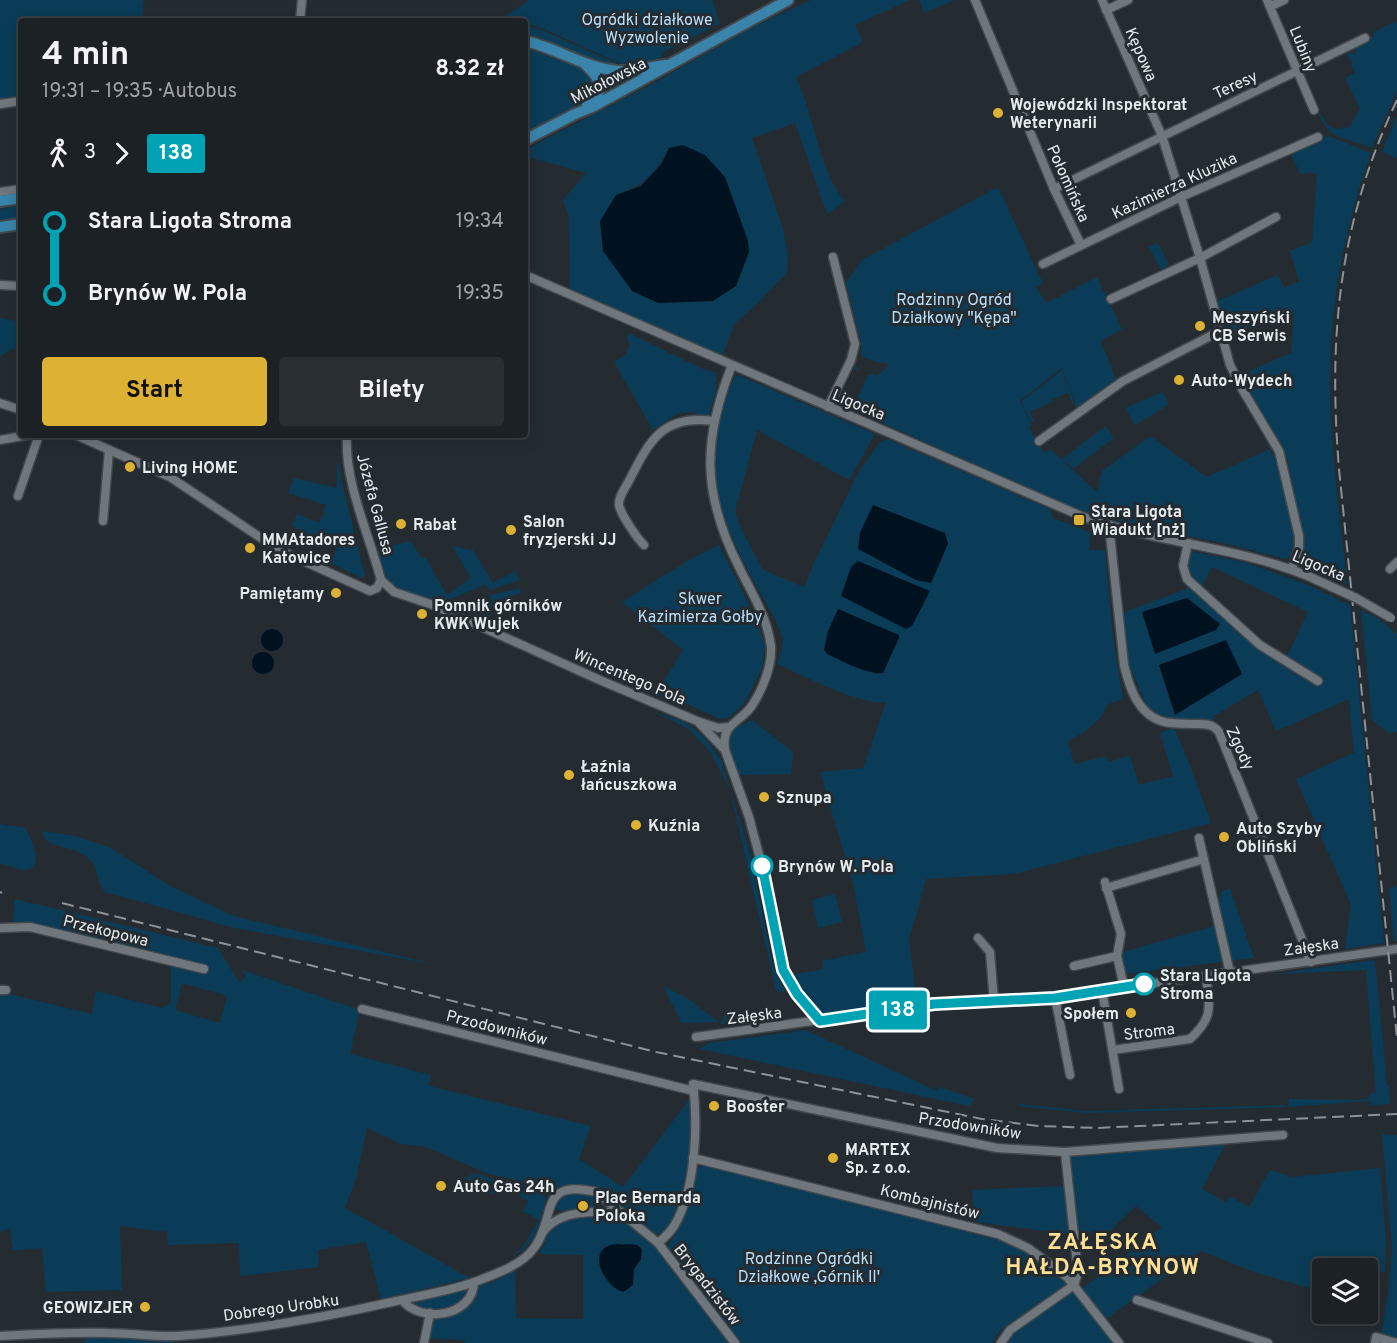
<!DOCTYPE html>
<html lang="pl">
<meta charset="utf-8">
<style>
:root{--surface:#1c2125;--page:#292e32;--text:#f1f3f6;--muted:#a0a3a7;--line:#3a3e42;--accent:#ddb133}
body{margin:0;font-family:Overpass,sans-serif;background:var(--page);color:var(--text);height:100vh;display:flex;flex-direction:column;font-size:22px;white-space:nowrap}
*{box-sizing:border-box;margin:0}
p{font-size:20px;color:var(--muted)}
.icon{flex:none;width:33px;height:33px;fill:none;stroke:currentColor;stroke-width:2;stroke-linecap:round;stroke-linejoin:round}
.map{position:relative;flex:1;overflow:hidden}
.side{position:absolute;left:18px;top:18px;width:510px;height:420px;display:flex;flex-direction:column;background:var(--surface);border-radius:6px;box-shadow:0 3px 15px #0003,0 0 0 2px var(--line)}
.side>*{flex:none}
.badge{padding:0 12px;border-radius:4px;font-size:21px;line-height:39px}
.tools{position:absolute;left:1312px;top:1258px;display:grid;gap:12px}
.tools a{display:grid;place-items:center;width:66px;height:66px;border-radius:6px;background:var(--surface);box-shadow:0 3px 15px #0003,0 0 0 2px var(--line);font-size:30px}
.map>.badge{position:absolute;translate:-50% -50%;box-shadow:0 0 0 3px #fff}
.legs{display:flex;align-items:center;gap:9px;height:66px;padding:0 24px;font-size:20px}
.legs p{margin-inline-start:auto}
.headline{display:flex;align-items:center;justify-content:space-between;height:102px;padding:0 24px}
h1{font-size:33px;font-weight:700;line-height:45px}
.button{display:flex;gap:12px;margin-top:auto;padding:12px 24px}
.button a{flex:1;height:69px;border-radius:6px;background:var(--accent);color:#111;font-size:24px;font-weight:700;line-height:69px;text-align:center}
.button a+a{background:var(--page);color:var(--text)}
ul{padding:0 24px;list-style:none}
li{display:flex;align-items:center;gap:21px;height:72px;font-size:22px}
li i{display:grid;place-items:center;width:9px;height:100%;margin:0 8px;background:currentColor}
li i::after{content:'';width:15px;height:15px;margin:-8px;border:4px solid;border-radius:50%;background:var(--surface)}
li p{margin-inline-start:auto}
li:first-child i{background:linear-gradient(#0000 50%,currentColor 0)}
li:last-child i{background:linear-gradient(currentColor 50%,#0000 0)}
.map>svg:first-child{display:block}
</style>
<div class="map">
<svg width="1397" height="1343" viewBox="0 0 1397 1343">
<rect width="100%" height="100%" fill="#252c31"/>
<g fill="#0a3c57" fill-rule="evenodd">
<path d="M0,0H144L142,21H21V100L0,103Z"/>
<path d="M530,0H713L719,24L662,53L663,56L651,62L621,64L540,27L525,24V21H498Z"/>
<path d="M811,0H910L855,25L863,42L796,77C814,113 819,173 845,201L827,214L795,123L752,138L783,229L788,256L787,273L753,308L734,324L723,355L570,291L569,218L563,200L586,173L525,156V150L650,85L757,25ZM669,147L713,301L658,303L616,195C645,184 656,176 669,147Z"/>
<path d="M919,0H955L924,13Z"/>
<path d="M1397,21V91L1372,148C1340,135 1332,143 1316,109C1329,122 1324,133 1349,127L1360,109L1345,78L1355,73L1347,52L1356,54L1355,45L1374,36L1373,32Z"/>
<path d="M525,25L542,30L624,67C589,63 559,42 525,35Z"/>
<path d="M525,48L589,71L597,87L584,103L525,134Z"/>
<path d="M600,73L634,75L636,78L603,95Z"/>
<path d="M1397,115V158L1382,152Z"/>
<path d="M1328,136L1371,153C1349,216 1334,281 1331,348C1327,427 1339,507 1347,585L1309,568L1302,561L1300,553L1301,525L1287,457L1284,455L1240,375L1291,353L1294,313L1226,335L1217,301L1278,275L1284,288L1299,281L1290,251L1312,242L1317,174L1308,172L1301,175L1290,153Z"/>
<path d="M998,187L1043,283L1036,287L1046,303L1097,277L1122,329L1101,341L1117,382L1077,409L1062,368L1020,401L1031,425L1029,427L1044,453L1050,449L1097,492L1102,471L1150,436L1207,477L1270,449L1256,420L1270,444L1271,454L1275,456C1281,478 1303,540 1288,558L1285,559L1224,543L1156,530L1091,514L1050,498L865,415L858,409L839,400L840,392L851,368L857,367L859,371L853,368L842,392L857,399L868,375L874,374L877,376L888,366L887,363H881L862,357L861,343L846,283L862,260Z"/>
<path d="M21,205V219L0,222V209Z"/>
<path d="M1158,243L1169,265L1161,270L1149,247Z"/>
<path d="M21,296V351L12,348L0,357V318L16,321Z"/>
<path d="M629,333L705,370L716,372L715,394L709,415L697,417V412L679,413L653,430L614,362L626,354L630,345L627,339Z"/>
<path d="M1062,370L1074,403H1072L1068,393L1053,399L1054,401L1030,412L1034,421L1031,423L1021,402Z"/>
<path d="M738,375L875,434L849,480L757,430L735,512L741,529L763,570L804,587L813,565L858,473L879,443L887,439L1050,509L1053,518L1091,533L1089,550H1105L1113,638L1123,699L1108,704C1101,722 1085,732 1068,741L1074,764L1106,756L1109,762L1130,755L1139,785L1173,776L1160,733L1174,728L1188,760L1211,823L1014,874L926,879L909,941L917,1001L821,1015L803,994L791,975L823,969L822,961L866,952L853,883L820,772L863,768L886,702C866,708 799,673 777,664C779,657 783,648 783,641C781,626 767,605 759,591C726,531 700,478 723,408C727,397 729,381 738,375Z"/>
<path d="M1163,392L1169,405L1135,425L1125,408Z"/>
<path d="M1106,426L1114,438L1073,469L1062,459Z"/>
<path d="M337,463L339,464L342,483L365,576L361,578L331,563L338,547L292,526L297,514L320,523L326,505L288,493L294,478L337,488Z"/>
<path d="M411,541L422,559L425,557L447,595L471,578L452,546L473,550L493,583L515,571L520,580L490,590L485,585L440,603L421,596L420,599C384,585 388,584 378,549Z"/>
<path d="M719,545L757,620L765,646L762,669L744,704L728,718L720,719L690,705L655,695L683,650L622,602L687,561Z"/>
<path d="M1190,551L1244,562L1309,585L1350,605L1384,943L1345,949L1351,905L1296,779L1354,753L1349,699L1276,731L1258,690L1214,716L1212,723L1165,719L1148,709L1128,662L1123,614L1127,611L1187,589L1186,583L1232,626L1283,665L1308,612L1212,567L1201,588L1185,568Z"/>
<path d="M521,588L520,594C490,601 496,601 487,627L485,626C490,616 489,603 491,595Z"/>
<path d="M1361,610L1379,619L1397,634V732L1389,733L1372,720Z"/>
<path d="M653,711L687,723L705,738L721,760L751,857L773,966L784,990L783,992L776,991L730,790L711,753L689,729Z"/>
<path d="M752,720L793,752L791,774L740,775C726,748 717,734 752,720Z"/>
<path d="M0,824L25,828C30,837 47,869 25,870C17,870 7,865 0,863Z"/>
<path d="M42,831L75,836L111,848L170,886L234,916L438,965L235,928L105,892C93,877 103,866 81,853C67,845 46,849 42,831Z"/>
<path d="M1397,885V941H1394L1389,889Z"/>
<path d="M1230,888L1254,958L1125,974L1122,961L1123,952L1215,926L1221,892Z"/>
<path d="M835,894L842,922L818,928L812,900Z"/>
<path d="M15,899L218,948L239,982L246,977L242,970L360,1010L350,1054L431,1075L429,1086L591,1126L579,1159L623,1187L692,1096L690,1155L683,1188L672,1222L660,1233H655L602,1191L591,1185H575L556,1189L489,1174L426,1147L401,1144L367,1128L357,1175L345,1208L470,1278L381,1299L366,1242L318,1250L319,1267L240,1276L239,1243L168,1245L167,1232L120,1226L122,1290L46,1292L42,1248L13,1251L9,1228L0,1232V991H5L13,995L92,1014L96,991L162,1008L169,1004L171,1000V959L30,923H13ZM182,983L227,996L220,1023L175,1010Z"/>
<path d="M1375,960L1387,1086H1389L1390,1104L1371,1105L1370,1101L1288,1107L1289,1099L1359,1100L1368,1099L1371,1093H1376L1366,970L1273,974Z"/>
<path d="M663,986L687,998L719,1022L682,1023Z"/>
<path d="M726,1009L753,1020L775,1021L738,1026L721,1024Z"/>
<path d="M806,1030L937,1091L939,1087L975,1099L969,1106L700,1049L709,1043Z"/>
<path d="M1019,1104L1086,1111L1285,1105L1286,1107L1087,1113L1019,1106Z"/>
<path d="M1382,1134L1397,1135V1340L1381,1335L1388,1294L1392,1249Z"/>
<path d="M1225,1144L1202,1189L1226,1202L1230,1197L1249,1207L1270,1170L1293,1177L1380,1168L1386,1239L1385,1273L1341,1257L1334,1269H1323V1286L1320,1291L1254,1272L1201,1251L1105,1320L1082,1289L1162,1227L1136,1206L1107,1234L1076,1231L1068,1157Z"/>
<path d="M703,1163L998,1240L1029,1253L1066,1284L1000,1331L992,1343H739L668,1251L667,1247C685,1220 689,1201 696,1169L702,1167Z"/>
<path d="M472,1174H479L498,1181L499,1185L495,1195L465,1179Z"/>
<path d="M521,1184L542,1191L546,1199C538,1226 537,1244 511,1258L522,1248L539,1220L523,1211L528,1201L507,1189L510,1185Z"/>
<path d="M1064,1186L1070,1234L975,1222L972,1190Z"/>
<path d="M577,1193L593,1195L597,1201L596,1205L591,1209L558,1211L555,1204L556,1201L566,1195Z"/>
<path d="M612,1218L627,1221L660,1251L731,1343H465L464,1340L428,1338C429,1333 430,1323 434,1319C436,1316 457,1315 466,1308C478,1298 473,1286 489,1278L490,1284L515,1270L516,1318L583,1319V1255L539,1254C544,1247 546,1236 552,1229C565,1215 594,1218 612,1218ZM619,1244L639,1246L641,1259C638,1264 634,1267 633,1273C632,1284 634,1287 623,1292C610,1286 588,1262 605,1248C608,1246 614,1245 619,1244Z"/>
<path d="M468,1288L469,1290C455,1314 438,1313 413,1306L411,1303Z"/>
<path d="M1074,1292L1113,1343H1002C1015,1322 1053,1305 1074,1292Z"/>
<path d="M85,1335L173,1339L174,1343H85Z"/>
</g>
<g fill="#001220">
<path d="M683,145L705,155L725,177L748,241L749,252L736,286L713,301L658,303L632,291L603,251L600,221L616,195L641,186L662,163L669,148Z"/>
<path d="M873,505L945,533L948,544L931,583L916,580L858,549L860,533Z"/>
<path d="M858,561L930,591L912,626L906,629L841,596L851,567Z"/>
<path d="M1187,598L1220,624L1216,630L1155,654L1142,612Z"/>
<path d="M838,609L899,635V638L883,673C871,676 839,660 827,654L824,650L828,631Z"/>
<circle cx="272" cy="640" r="11"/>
<path d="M1226,640L1242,674L1175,715L1159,665Z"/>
<circle cx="263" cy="663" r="11"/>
<path d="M619,1244C628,1246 637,1241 642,1250L641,1259L634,1269L633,1285L623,1292C602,1286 584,1244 619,1244Z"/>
</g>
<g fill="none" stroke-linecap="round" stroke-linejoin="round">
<defs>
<g id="minor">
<path d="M975,0L1054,189L1081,245"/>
<path d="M1102,0L1162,136L1200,258L1230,365L1242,389L1279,451L1299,536V547L1292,569"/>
<path d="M1267,0L1314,110"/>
<path d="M1271,6L1284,0"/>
<path d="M1106,10L1128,0"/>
<path d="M300,21L302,0"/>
<path d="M0,104L21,101"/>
<path d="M1054,189L1365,38"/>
<path d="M0,192L21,189"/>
<path d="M1043,264L1181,197L1318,137"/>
<path d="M525,275L1081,516C1155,543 1235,546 1308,576"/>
<path d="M0,285L21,286"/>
<path d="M1111,299L1200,258L1276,217"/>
<path d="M0,403L21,410"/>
<path d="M828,407L851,360L855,344L833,257"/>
<path d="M76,435L170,477L279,550L370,591L377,588L381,580"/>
<path d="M347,435C344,482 369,534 381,580L394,592L433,605L602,681L697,721L718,728L729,727"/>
<path d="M0,440L28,435"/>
<path d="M1039,441L1123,381L1220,331"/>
<path d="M18,496L39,435"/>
<path d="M103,521L109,450"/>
<path d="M1109,525L1124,665C1129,686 1137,713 1161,721C1170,724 1184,724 1193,724C1203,724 1212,723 1219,732L1311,962"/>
<path d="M1188,543L1183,566L1187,579L1260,645L1318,681"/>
<path d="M644,545C637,538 621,515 619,505C618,497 626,487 630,479C650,439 664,414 714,421"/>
<path d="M1390,569L1397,562"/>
<path d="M700,724L725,750L749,817L762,866L783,970L797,994L820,1021"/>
<path d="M725,750C721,724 738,724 751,707C762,691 772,667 771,647C768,618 751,592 739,567C702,494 702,441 732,365"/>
<path d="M1199,838L1230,973"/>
<path d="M1105,882L1121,934L1117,956L1124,987"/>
<path d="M1106,888L1204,859"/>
<path d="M0,928L30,927L204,969"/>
<path d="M978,938L990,952L994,1001"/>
<path d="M1074,966L1117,956"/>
<path d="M0,990H6"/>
<path d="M1102,990L1119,1089"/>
<path d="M1055,997L1070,1075"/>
<path d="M362,1009L694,1091"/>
<path d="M696,1037L935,1004L1055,997L1397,949"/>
<path d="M1113,1050L1190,1039C1215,1016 1209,1006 1206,976"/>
<path d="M693,1158L998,1234L1028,1248L1067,1277L1119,1343"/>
<path d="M543,1232C560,1209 596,1211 622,1213"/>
<path d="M658,1243C664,1238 670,1233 674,1226C696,1190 698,1125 693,1084L997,1148L1065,1152L1283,1135"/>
<path d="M402,1300C421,1324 473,1317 474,1282"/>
<path d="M1137,1300L1268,1343"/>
<path d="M0,1336C36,1334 73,1332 109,1333C131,1333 154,1337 177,1336C250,1331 321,1318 392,1302C421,1295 452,1291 480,1280C498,1273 523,1264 534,1248C557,1218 537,1178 596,1192L658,1243L735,1343"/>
<path d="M424,1343L430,1313"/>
<path d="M1001,1343L1010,1330L1074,1285L1078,1273L1065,1152"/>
<path d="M1375,1343L1376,1337L1396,1343"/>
</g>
<g id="major">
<path d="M525,41C557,48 585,68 618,71C633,72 650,67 665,65"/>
<path d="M586,65C602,80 606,91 587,105"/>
<path d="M525,140L575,114L592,107L788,0"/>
<path d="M0,201L21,198"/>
<path d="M0,227L21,224"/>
</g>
</defs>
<use href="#minor" stroke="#42484c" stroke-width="11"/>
<use href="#major" stroke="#42484c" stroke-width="14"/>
<use href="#minor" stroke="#6f777d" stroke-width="8"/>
<use href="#major" stroke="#3a84ab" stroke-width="10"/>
<g stroke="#8c9296" stroke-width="2" stroke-dasharray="12 6" stroke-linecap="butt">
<path d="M1397,100C1339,223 1328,334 1339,469L1397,1038"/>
<path d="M0,892L2,893"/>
<path d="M62,903L656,1052L982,1119L1039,1126L1096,1128L1397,1114"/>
</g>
<defs>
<path id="minor-bridge" d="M1308,576L1356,598L1391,618"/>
</defs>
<use href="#minor-bridge" stroke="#42484c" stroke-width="11" stroke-linecap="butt"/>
<use href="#minor-bridge" stroke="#6f777d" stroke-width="8"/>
</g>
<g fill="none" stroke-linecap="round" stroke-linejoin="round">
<defs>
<path id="line-1" d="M762,866L783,970L797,994L820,1021L934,1004L1055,998L1144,984"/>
</defs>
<use href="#line-1" stroke="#fff" stroke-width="14"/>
<use href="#line-1" stroke="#00a3b4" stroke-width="9"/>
</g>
<g fill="#ddb133" stroke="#252c31" stroke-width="2">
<circle cx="998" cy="113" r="6"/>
<circle cx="1200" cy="326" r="6"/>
<circle cx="1179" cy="380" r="6"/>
<circle cx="130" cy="467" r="6"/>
<rect x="1073" y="514" width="12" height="12" rx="3"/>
<circle cx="401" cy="524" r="6"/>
<circle cx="511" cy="530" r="6"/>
<circle cx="250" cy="548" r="6"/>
<circle cx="336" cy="593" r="6"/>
<circle cx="422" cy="614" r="6"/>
<circle cx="569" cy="775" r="6"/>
<circle cx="764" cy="797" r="6"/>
<circle cx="636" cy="825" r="6"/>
<circle cx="1224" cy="837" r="6"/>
<circle cx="1131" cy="1013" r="6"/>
<circle cx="714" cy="1106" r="6"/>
<circle cx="833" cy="1158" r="6"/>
<circle cx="441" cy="1186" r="6"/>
<circle cx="583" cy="1206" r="6"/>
<circle cx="145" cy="1307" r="6"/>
</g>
<g fill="#fff" stroke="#00a3b4" stroke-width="3">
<circle cx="762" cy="866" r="10"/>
<circle cx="1144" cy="984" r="10"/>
</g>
<g text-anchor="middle" stroke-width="6" stroke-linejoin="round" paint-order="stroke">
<g font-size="16" fill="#b9dffa" stroke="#252c31">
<text x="647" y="25">Ogródki działkowe<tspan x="647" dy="18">Wyzwolenie</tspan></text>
<text x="954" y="305">Rodzinny Ogród<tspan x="954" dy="18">Działkowy "Kępa"</tspan></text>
<text x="700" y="604">Skwer<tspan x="700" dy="18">Kazimierza Gołby</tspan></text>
<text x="809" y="1264">Rodzinne Ogródki<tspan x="809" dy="18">Działkowe ,Górnik II'</tspan></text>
</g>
<g font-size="16" fill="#e6ebee" stroke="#252c31">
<text transform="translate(1304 49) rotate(68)" y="6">Lubiny</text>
<text transform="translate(1142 54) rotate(66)" y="6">Kępowa</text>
<text transform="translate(608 80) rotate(-27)" y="6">Mikołowska</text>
<text transform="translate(1235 84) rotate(-25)" y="6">Teresy</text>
<text transform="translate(1069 183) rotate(66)" y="6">Połomińska</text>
<text transform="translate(1174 185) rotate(-25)" y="6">Kazimierza Kluzika</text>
<text transform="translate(859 404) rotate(23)" y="6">Ligocka</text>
<text transform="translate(376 504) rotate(75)" y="6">Józefa Gallusa</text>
<text transform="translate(1319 565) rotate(23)" y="6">Ligocka</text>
<text transform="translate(630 676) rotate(23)" y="6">Wincentego Pola</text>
<text transform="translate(1241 748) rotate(65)" y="6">Zgody</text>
<text transform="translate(106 930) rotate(14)" y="6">Przekopowa</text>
<text transform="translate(1311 946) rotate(-8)" y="6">Załęska</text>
<text transform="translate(754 1015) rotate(-7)" y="6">Załęska</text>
<text transform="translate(497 1027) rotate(14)" y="6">Przodowników</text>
<text transform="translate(1149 1031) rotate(-7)" y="6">Stroma</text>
<text transform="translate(970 1125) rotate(9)" y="6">Przodowników</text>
<text transform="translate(930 1201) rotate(14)" y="6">Kombajnistów</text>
<text transform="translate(708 1284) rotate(52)" y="6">Brygadzistów</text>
<text transform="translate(281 1307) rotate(-8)" y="6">Dobrego Urobku</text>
</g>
<g font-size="16" font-weight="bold" fill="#e6ebee" stroke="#252c31" text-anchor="start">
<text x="1010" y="110">Wojewódzki Inspektorat<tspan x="1010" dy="18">Weterynarii</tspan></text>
<text x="1212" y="323">Meszyński<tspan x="1212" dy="18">CB Serwis</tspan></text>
<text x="1191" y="386">Auto-Wydech</text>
<text x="142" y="473">Living HOME</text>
<text x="1091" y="517">Stara Ligota<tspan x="1091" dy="18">Wiadukt [nż]</tspan></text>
<text x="523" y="527">Salon<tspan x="523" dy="18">fryzjerski JJ</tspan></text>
<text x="413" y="530">Rabat</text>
<text x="262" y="545">MMAtadores<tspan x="262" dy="18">Katowice</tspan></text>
<text x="324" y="599" text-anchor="end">Pamiętamy</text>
<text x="434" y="611">Pomnik górników<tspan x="434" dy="18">KWK Wujek</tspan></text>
<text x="581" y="772">Łaźnia<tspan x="581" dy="18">łańcuszkowa</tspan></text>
<text x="776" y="803">Sznupa</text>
<text x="648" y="831">Kuźnia</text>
<text x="1236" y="834">Auto Szyby<tspan x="1236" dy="18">Obliński</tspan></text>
<text x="1119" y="1019" text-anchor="end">Społem</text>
<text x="726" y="1112">Booster</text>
<text x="845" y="1155">MARTEX<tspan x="845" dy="18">Sp. z o.o.</tspan></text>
<text x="453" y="1192">Auto Gas 24h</text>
<text x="595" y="1203">Plac Bernarda<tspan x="595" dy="18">Poloka</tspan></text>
<text x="133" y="1313" text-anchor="end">GEOWIZJER</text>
</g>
<g font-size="16" font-weight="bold" fill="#e6ebee" stroke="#252c31" text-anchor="start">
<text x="778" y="872">Brynów W. Pola</text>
<text x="1160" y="981">Stara Ligota<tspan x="1160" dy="18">Stroma</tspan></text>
</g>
<g font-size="22" font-weight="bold" letter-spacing="1.5" fill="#fee095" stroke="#252c31">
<text x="1103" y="1249">ZAŁĘSKA<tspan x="1103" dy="25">HAŁDA-BRYNOW</tspan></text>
</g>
</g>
</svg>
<div class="tools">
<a><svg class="icon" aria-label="layers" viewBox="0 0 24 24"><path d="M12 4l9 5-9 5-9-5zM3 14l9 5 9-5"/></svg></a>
</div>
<b class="badge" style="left:898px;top:1010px;background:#00a3b4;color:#fff">138</b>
<section class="side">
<div class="headline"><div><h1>4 min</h1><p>19:31 – 19:35 · Autobus</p></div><b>8.32 zł</b></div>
<div class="legs"><svg class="icon" aria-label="walk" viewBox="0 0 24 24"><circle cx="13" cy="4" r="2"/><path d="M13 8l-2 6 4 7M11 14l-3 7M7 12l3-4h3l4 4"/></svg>3<svg class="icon" aria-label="forward" viewBox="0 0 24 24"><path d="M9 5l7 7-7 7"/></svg><b class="badge" style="background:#00a3b4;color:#fff">138</b></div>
<ul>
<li><i style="color:#00a3b4"></i><b>Stara Ligota Stroma</b><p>19:34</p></li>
<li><i style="color:#00a3b4"></i><b>Brynów W. Pola</b><p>19:35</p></li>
</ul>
<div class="button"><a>Start</a><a>Bilety</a></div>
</section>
</div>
